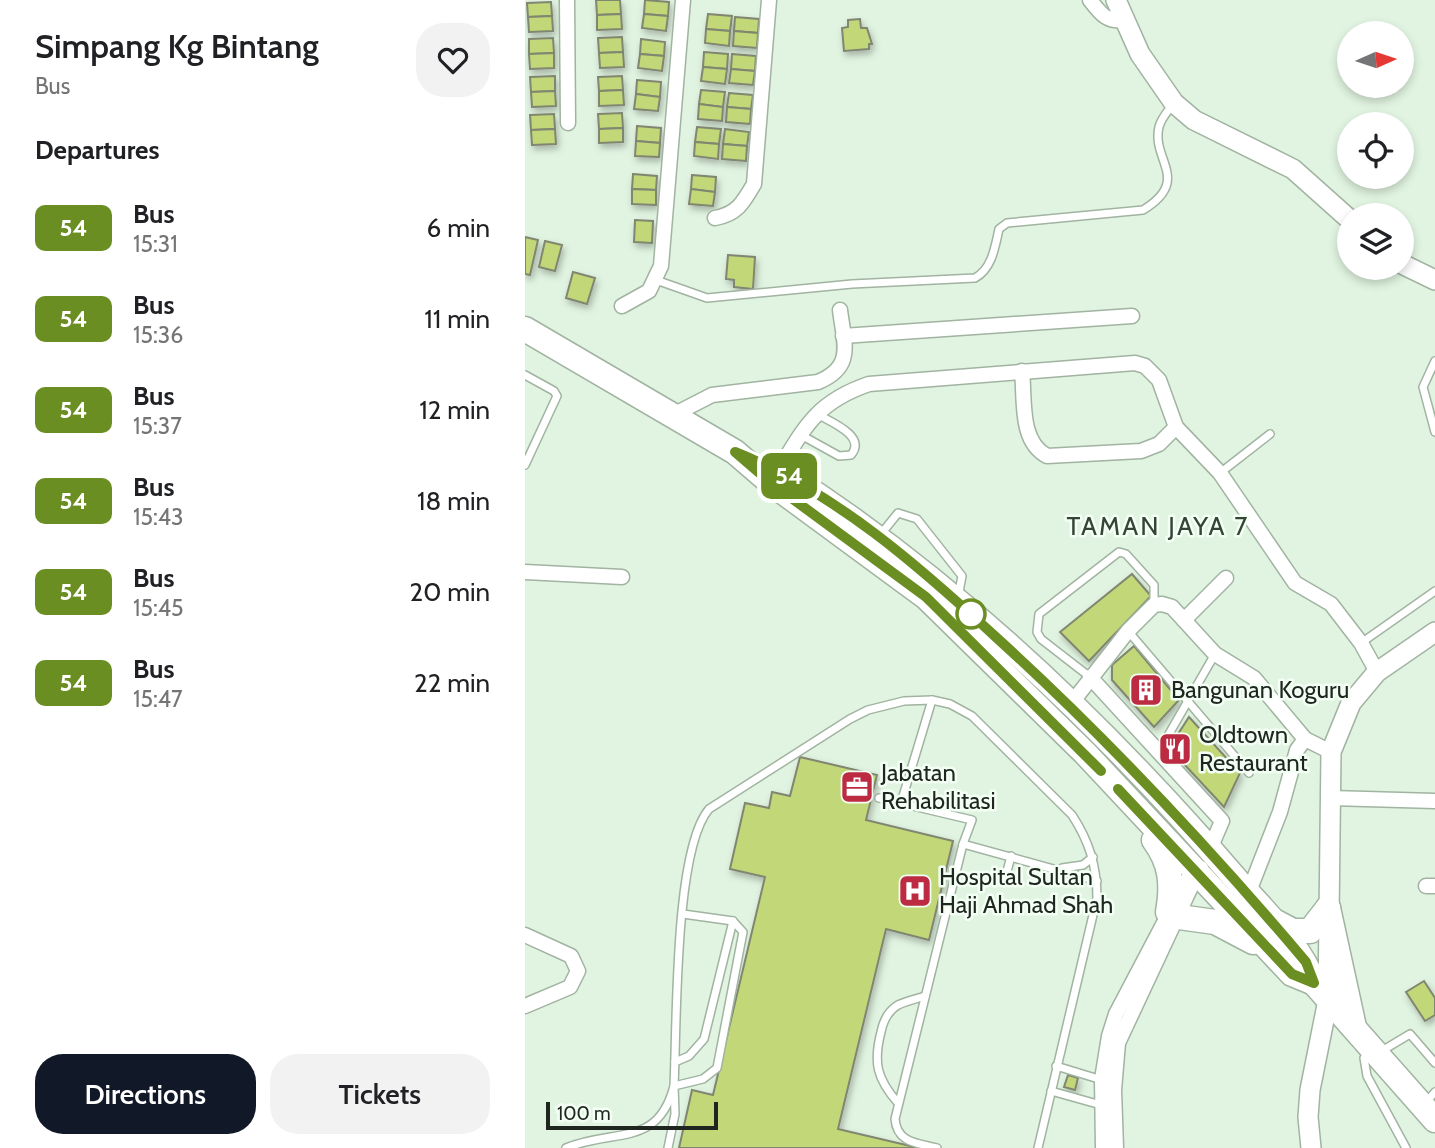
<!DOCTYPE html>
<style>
:root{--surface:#fff;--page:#f2f2f2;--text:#202124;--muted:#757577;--accent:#111827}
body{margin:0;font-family:Cabin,sans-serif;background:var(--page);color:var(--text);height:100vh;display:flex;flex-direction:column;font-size:26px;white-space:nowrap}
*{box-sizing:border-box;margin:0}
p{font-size:23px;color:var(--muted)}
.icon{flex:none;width:38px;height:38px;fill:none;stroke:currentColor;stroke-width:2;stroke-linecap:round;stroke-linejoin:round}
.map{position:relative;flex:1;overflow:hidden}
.sheet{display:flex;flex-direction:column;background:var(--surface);width:525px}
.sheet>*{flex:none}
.badge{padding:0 14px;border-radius:10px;font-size:24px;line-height:46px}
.needle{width:46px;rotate:87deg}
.buttons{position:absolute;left:812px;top:21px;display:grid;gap:14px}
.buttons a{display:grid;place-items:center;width:77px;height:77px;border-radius:50%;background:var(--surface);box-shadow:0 4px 10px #0003;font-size:35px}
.scale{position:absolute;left:21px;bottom:18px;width:172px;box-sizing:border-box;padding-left:7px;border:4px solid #1f261f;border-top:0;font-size:19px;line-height:24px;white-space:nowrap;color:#1f261f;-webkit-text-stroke:5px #f3fff4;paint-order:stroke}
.map>.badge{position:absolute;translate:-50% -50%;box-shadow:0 0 0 4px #fff}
h2{padding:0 35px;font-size:26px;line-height:63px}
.round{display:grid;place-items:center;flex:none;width:74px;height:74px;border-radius:28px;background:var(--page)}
.headline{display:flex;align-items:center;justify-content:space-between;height:119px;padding:0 35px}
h1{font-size:33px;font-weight:600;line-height:52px}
.button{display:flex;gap:14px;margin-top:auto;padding:14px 35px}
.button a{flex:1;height:80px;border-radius:28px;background:var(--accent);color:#fff;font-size:28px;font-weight:600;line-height:80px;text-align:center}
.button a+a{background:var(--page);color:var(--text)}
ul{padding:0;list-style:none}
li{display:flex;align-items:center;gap:21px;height:91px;padding:0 35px}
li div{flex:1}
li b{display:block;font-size:26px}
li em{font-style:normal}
li .badge{min-width:77px;font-weight:700;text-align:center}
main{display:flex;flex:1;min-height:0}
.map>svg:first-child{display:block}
</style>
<main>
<section class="sheet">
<div class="headline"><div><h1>Simpang Kg Bintang</h1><p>Bus</p></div><a class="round"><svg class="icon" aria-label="heart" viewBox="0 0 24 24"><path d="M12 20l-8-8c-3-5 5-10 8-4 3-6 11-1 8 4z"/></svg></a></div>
<h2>Departures</h2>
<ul>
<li><span class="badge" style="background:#6b8e23;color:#fff">54</span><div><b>Bus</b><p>15:31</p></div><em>6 min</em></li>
<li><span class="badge" style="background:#6b8e23;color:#fff">54</span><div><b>Bus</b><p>15:36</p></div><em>11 min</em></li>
<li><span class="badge" style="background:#6b8e23;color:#fff">54</span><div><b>Bus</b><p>15:37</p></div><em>12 min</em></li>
<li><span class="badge" style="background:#6b8e23;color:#fff">54</span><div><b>Bus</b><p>15:43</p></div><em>18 min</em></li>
<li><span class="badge" style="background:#6b8e23;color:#fff">54</span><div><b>Bus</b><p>15:45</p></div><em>20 min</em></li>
<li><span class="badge" style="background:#6b8e23;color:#fff">54</span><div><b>Bus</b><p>15:47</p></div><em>22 min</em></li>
</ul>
<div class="button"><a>Directions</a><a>Tickets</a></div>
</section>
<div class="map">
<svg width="910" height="1148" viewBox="0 0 910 1148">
<defs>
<filter id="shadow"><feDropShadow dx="2" dy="4" stdDeviation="3.5" flood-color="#0004"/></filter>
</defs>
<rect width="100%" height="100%" fill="#e1f4e1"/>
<g fill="#c1d778" stroke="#808670" stroke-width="2" filter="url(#shadow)">
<path d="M71,0H95L96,14L72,15Z"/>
<path d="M120,0L144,2L143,16L119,14Z"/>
<path d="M26,2L27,16L3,17L2,3Z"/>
<path d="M96,14L97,29L72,30V15Z"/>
<path d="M119,14L143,16L141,31L117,28Z"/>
<path d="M183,14L207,16L205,31L181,29Z"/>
<path d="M27,16L28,31L4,32L3,17Z"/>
<path d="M210,17L234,19L233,33L209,31Z"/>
<path d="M335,19L336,28H342L347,44H344V49L319,51L317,28L323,27V20Z"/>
<path d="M181,29L205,31L204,46L180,43Z"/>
<path d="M209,31L233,33L232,48L208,46Z"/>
<path d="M97,37L98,52L74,53L73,38Z"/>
<path d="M28,38L29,53L4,54V39Z"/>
<path d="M116,39L140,42L139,56L115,54Z"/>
<path d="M98,52L99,67L75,68L74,53Z"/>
<path d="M179,52L203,54L202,69L178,67Z"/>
<path d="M29,53V68L5,69L4,54Z"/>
<path d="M115,54L139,56L137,71L113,68Z"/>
<path d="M207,54L231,56L230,71L206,69Z"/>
<path d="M178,67L202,69L200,84L176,81Z"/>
<path d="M206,69L230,71L228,85L204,83Z"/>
<path d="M30,76V91L6,92L5,77Z"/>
<path d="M97,76L98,90L74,91L73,77Z"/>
<path d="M112,80L136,82L135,97L111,94Z"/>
<path d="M98,90L99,105L74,106V91Z"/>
<path d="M176,90L200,92L198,107L174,104Z"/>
<path d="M30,91L31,106L7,107L6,92Z"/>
<path d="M204,93L228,95L226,109L202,107Z"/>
<path d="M111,94L135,97L133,111L109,109Z"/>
<path d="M174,104L198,107L197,121L173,119Z"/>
<path d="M202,107L226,109L225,124L201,122Z"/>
<path d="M97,113L98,128L74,129L73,114Z"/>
<path d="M29,114L30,129L6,130L5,115Z"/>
<path d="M112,126L136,128L135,143L111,141Z"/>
<path d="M172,127L196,129L194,144L170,142Z"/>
<path d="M98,128V142L74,143V129Z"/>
<path d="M30,129L31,144L7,145L6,130Z"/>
<path d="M200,129L224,132L222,146L198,144Z"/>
<path d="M111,141L135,143L134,157L110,156Z"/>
<path d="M170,142L194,144L193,159L169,156Z"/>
<path d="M198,144L222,146L221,161L197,159Z"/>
<path d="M108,174L132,176L131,190L107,189Z"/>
<path d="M167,175L191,177L190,192L166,189Z"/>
<path d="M107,189L131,190V205L107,204Z"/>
<path d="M166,189L190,192L188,206L164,204Z"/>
<path d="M110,220L128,221L127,243L109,242Z"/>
<path d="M0,237L13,240L5,275L0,274Z"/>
<path d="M20,241L37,245L30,271L14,267Z"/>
<path d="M203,255L230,257L228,289L209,287V280L201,279Z"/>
<path d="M48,272L70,278L62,304L41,298Z"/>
<path d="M607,574L626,596L564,661L535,632Z"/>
<path d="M609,646L654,700L629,727L587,680V665Z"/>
<path d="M664,717L715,773L699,807L644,748Z"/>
<path d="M275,757L352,775L341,820L428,841L404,940L361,929L313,1129L394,1148H154L167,1090L188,1095L240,877L205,869L220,803L244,808L247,792L265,796Z"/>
<path d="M899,981L910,998V1015L900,1021L881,992Z"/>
<path d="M543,1075L553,1078L550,1090L539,1087Z"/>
</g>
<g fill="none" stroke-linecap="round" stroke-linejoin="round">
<defs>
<g id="lane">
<path d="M131,280L182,298L327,284L450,278C467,269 470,247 474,229L482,223L618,210C667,180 626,160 634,127C636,118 643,111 649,103"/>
<path d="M910,361L898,387L910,432"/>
<path d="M0,375L29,391L32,396L0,465"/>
<path d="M276,435L314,456L326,455C342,436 306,422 292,414"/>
<path d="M695,473L745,434"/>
<path d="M356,534L373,513L392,519L437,576L433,597"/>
<path d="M603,631L724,773"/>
<path d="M836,643L910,591"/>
<path d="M565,677L516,639L512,632L514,614L594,552L601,554L629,585V604"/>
<path d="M633,753L690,654"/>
<path d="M354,798L447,820L438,844L370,1119C372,1143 392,1143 412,1148"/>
<path d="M376,803L407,700"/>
<path d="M438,844L572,881"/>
<path d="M537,868L558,865L568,857"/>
<path d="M480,879L486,856"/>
<path d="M844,1052L839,1058L842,1076L881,1148"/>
<path d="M855,1052L885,1034L910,1063"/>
<path d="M150,1062L164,1056L179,1039L208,921"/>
<path d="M531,1066L577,1080"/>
<path d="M526,1091L576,1105L578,1103"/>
<path d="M373,1103C352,1079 348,1063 356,1032C358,1022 363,1011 373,1005C381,1001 391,999 400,996"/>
<path d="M900,1103L910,1092"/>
<path d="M41,1148C90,1128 133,1148 149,1086C152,1026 149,850 184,809L325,719L343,710L379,701L407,700L425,704L447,716L547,815C564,841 572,866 572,898L513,1148"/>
<path d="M143,1148L150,1114L149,1086L178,1079L192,1068L218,932L208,921L158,914"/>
</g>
<g id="street">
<path d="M42,0L43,123"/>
<path d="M565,0C575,13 582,23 599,20"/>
<path d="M190,218C212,214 218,203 229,184L244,0"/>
<path d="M97,306L124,291L136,266L158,0"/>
<path d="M318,336L607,316"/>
<path d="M497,371C500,400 494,441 522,456L616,451L634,444L651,427"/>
<path d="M150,414L187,395L293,382C330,367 319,343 315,310"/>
<path d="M248,479C278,431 288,403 344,384L610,363L620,366L634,380L651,427L695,473L770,583L806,604L836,643L852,672"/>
<path d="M0,572L97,577"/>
<path d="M659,620L701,578"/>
<path d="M565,677L697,821L685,849"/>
<path d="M545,705L603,631L629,605L637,604L647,607L690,654L729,678L780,739L806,752"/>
<path d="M806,798L910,801"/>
<path d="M901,886H910"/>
<path d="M723,894L755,812L772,750L780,739"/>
<path d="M0,935L46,956L53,971L45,987L0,1006"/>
<path d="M578,1148L577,1079L584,1036L591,1014L661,881L676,868"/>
<path d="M591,1148L589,1090L593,1043L672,874"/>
</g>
<g id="secondary">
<path d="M591,0L615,54L649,103L669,120L768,169L824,219"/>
<path d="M877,264L910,280"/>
<path d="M786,1148L783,1117L785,1090L803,1000L806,752L826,703L852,672L910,632"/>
</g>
<g id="highway">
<path d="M0,329L210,452L246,483L401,597L560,753L767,974L789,983"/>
<path d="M262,475C430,583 580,727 710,878C738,911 774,943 789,983L910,1120"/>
<path d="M629,840C646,863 648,884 643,912"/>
<path d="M803,908L829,1027"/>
<path d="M654,917L690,922L728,942"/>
<path d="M749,921L768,931H785L803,908"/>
</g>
</defs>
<use href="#lane" stroke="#a1b3a1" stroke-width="10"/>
<use href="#street" stroke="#a1b3a1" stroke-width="17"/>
<use href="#secondary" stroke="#a1b3a1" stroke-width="22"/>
<use href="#highway" stroke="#a1b3a1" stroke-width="27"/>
<use href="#lane" stroke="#fff" stroke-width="7"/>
<use href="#street" stroke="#fff" stroke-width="14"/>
<use href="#secondary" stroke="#fff" stroke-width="19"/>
<use href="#highway" stroke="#fff" stroke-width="24"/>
</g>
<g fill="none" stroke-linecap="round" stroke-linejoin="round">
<defs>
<path id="line" d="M576,771L401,597L246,483L210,452C310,492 394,566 473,639C585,741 683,846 781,962L789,983L767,974L593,789"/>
</defs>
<use href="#line" stroke="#fff" stroke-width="16"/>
<use href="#line" stroke="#6b8e23" stroke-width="10"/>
</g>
<defs>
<symbol id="building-square" viewBox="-11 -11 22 22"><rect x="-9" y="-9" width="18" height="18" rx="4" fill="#bc2b42" stroke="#f3fff4"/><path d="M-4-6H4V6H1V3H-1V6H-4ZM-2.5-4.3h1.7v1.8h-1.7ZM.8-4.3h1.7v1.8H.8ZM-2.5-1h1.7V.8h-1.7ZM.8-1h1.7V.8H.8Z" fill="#fff"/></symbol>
<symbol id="restaurant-square" viewBox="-11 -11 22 22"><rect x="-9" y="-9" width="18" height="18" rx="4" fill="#bc2b42" stroke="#f3fff4"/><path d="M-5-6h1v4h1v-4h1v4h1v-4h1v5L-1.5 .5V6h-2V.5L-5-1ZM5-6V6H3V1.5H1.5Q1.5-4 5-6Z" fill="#fff"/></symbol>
<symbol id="office-square" viewBox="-11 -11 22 22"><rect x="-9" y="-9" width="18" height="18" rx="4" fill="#bc2b42" stroke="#f3fff4"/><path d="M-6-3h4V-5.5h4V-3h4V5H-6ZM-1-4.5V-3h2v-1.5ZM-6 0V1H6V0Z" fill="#fff"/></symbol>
<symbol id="hospital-square" viewBox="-11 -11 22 22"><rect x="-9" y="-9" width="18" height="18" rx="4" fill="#bc2b42" stroke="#f3fff4"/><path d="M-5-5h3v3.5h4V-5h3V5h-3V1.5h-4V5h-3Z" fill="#fff"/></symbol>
</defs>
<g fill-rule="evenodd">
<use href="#building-square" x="602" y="671" width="38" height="38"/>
<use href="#restaurant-square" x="631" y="730" width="38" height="38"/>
<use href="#office-square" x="313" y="768" width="38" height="38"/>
<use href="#hospital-square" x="371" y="872" width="38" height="38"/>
</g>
<circle fill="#fff" stroke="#6b8e23" stroke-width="3.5" cx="446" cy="614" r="14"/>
<g text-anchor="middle" stroke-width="5" stroke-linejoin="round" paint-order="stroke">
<g font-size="24" fill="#1f261f" stroke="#f3fff4" text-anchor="start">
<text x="646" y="698">Bangunan Koguru</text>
<text x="674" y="743">Oldtown<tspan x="674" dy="28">Restaurant</tspan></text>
<text x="356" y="781">Jabatan<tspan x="356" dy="28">Rehabilitasi</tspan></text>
<text x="414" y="885">Hospital Sultan<tspan x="414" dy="28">Haji Ahmad Shah</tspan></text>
</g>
<g font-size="26" letter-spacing="2" fill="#354535" stroke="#f3fff4">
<text x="633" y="535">TAMAN JAYA 7</text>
</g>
</g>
</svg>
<div class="buttons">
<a><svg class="needle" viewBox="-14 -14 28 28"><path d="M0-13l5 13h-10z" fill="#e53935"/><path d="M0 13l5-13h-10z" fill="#757577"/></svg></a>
<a><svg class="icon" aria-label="locate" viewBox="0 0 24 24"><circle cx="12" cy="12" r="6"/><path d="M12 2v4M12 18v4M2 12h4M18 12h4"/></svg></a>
<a><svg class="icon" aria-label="layers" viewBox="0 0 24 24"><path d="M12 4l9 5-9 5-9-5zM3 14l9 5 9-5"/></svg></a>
</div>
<div class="scale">100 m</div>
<b class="badge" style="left:264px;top:476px;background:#6b8e23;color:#fff">54</b>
</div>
</main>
